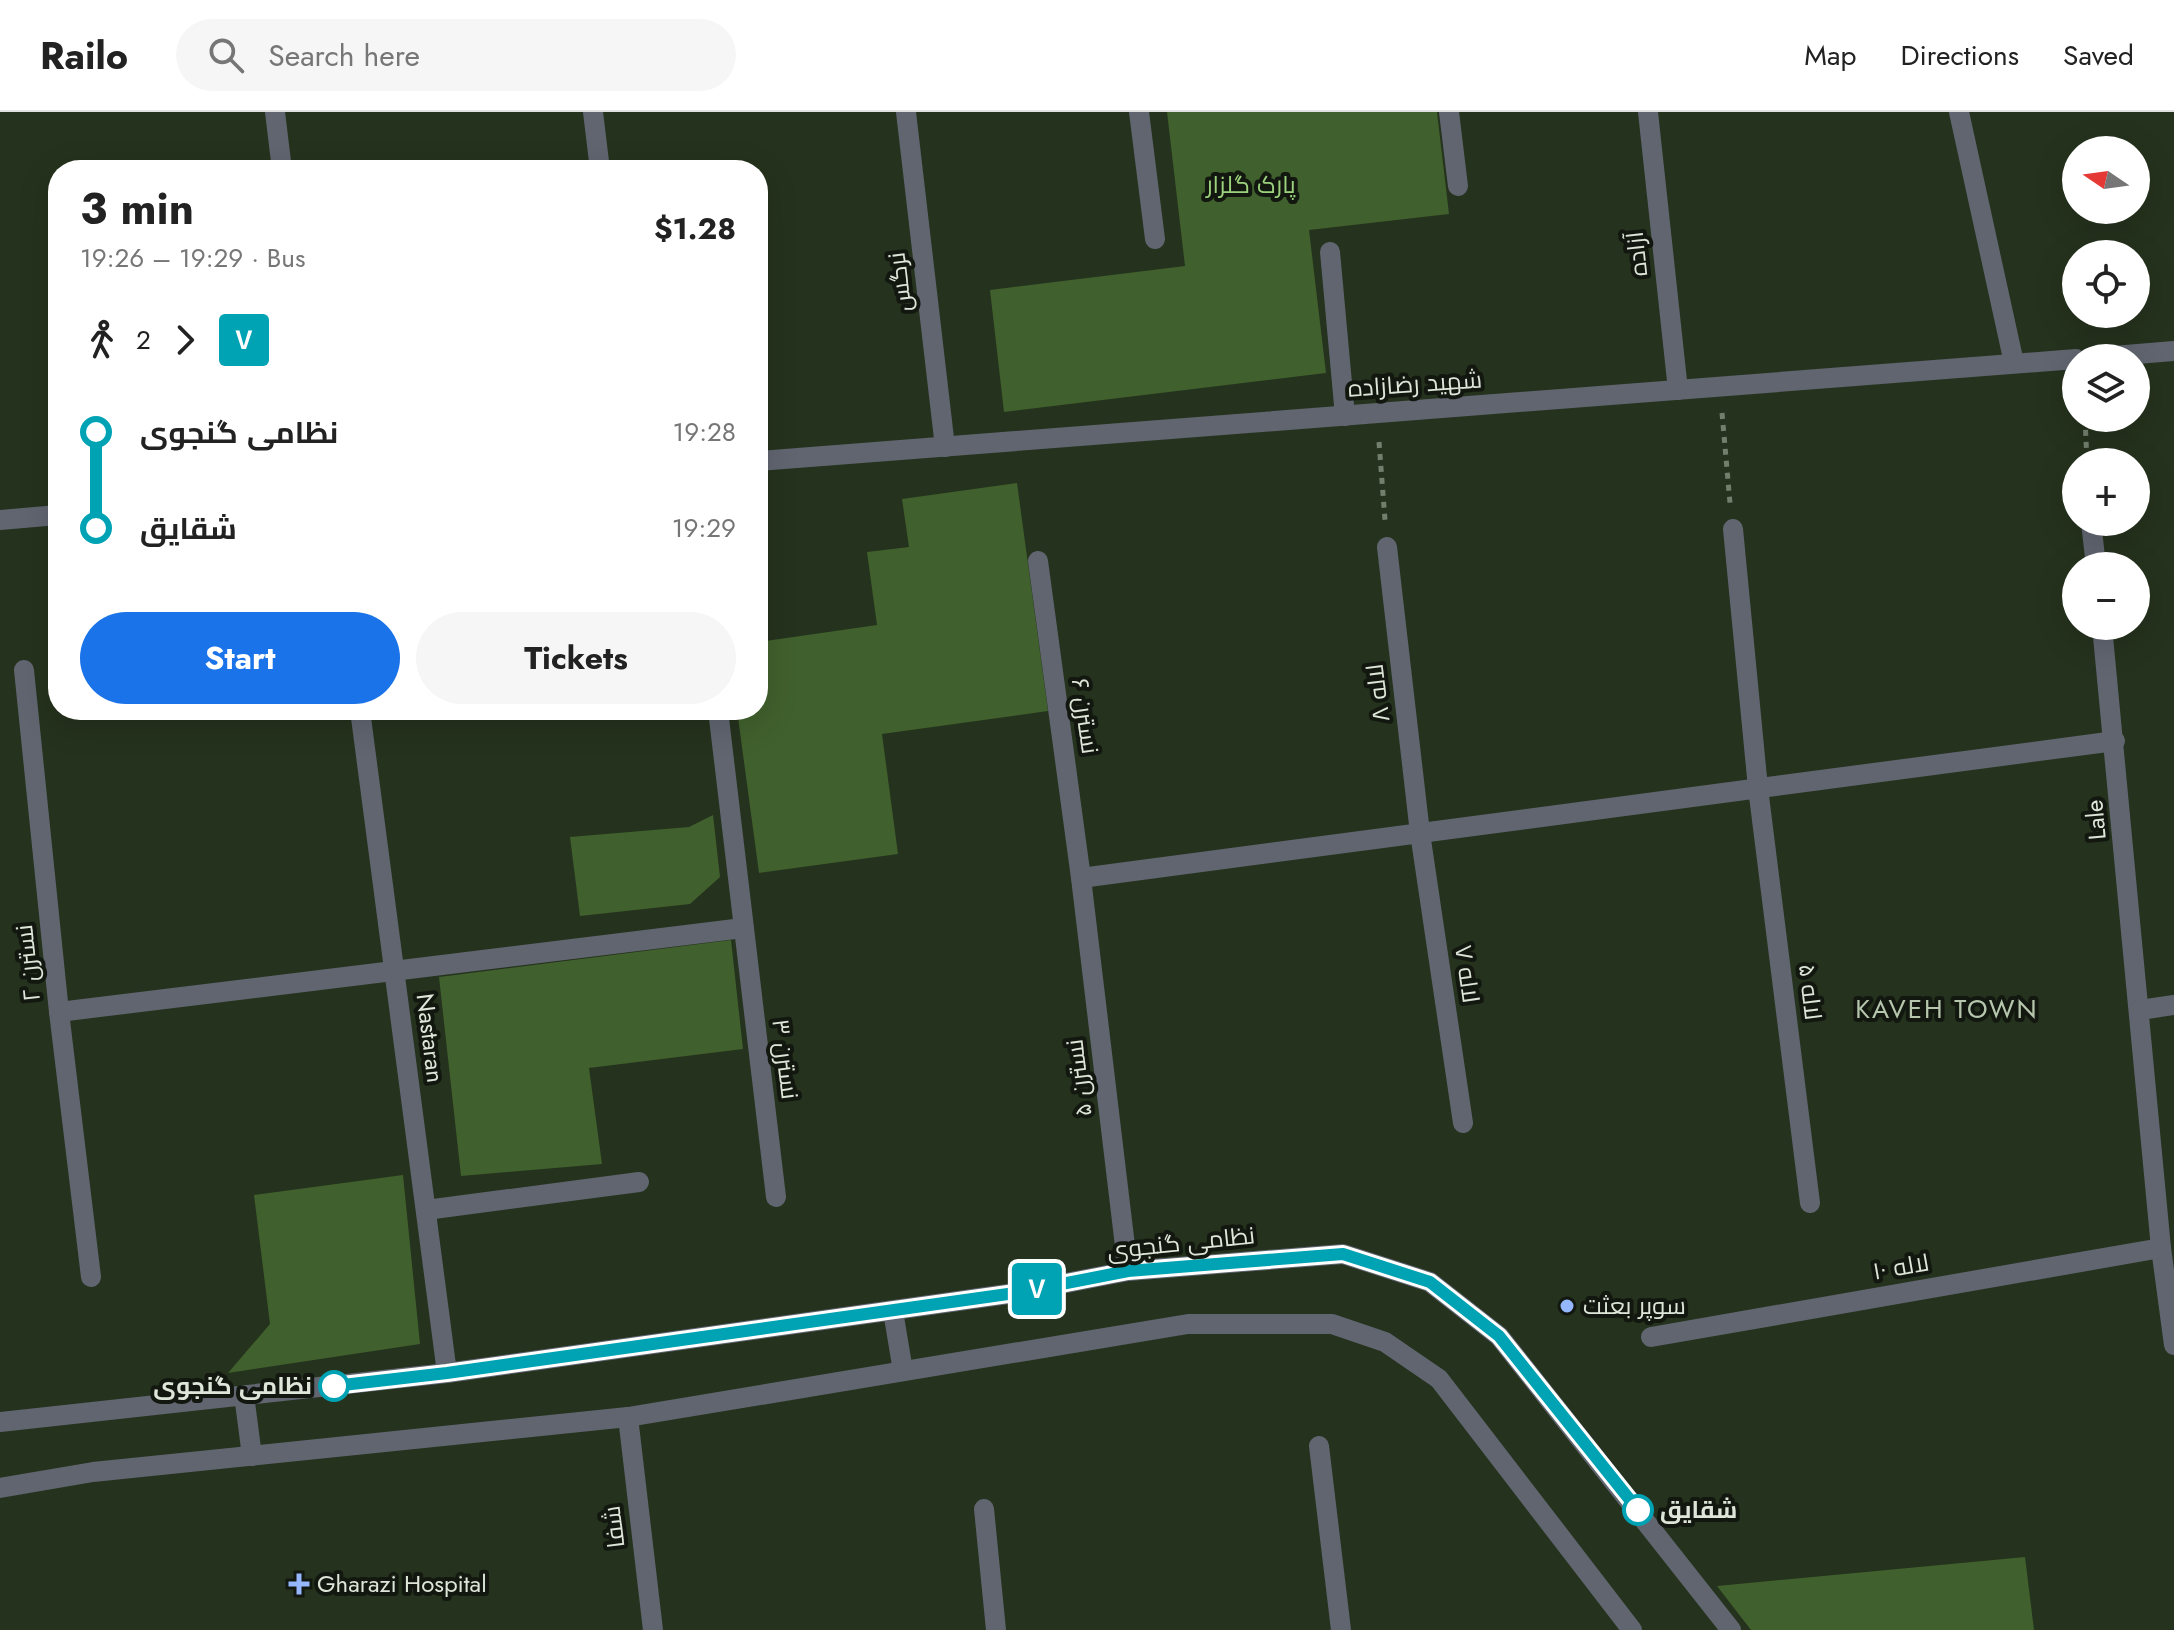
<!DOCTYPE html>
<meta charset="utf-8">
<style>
:root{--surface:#fff;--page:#f6f6f6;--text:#222;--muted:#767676;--line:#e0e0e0;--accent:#1a73e8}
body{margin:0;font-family:Jost,Cairo,sans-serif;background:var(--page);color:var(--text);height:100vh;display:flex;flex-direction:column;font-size:30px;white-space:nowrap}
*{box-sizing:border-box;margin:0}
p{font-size:26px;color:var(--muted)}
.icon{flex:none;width:44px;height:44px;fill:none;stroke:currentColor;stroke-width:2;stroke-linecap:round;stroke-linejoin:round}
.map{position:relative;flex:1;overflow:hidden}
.side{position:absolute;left:48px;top:48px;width:720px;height:560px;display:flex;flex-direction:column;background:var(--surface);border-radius:32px;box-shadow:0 8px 32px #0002}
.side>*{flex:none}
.badge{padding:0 16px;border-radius:6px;font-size:28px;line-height:52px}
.needle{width:52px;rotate:283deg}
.tools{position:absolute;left:2062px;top:24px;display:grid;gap:16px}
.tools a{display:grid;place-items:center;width:88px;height:88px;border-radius:50%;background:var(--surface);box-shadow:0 8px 32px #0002;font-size:40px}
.map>.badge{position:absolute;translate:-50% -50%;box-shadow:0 0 0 4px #fff}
.legs{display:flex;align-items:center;gap:12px;height:88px;padding:0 32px;font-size:26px}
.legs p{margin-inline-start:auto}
.summary{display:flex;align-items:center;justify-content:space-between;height:136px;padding:0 32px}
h1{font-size:44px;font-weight:700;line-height:60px}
.cta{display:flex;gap:16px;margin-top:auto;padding:16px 32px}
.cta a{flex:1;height:92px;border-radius:48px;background:var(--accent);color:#fff;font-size:32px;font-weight:700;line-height:92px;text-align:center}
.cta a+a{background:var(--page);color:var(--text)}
ul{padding:0 32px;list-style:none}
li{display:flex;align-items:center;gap:28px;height:96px;font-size:30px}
li i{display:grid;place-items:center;width:12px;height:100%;margin:0 10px;background:currentColor}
li i::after{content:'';width:20px;height:20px;margin:-10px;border:6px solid;border-radius:50%;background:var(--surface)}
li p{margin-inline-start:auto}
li:first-child i{background:linear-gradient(#0000 50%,currentColor 0)}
li:last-child i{background:linear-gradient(currentColor 50%,#0000 0)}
header{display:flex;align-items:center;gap:48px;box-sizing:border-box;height:112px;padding:0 40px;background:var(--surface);border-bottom:2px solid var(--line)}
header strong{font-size:38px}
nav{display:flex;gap:44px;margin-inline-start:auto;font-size:28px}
.search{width:560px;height:72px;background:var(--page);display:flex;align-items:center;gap:20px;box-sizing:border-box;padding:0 28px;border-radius:44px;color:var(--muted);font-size:30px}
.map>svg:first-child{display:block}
</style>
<header>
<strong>Railo</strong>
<div class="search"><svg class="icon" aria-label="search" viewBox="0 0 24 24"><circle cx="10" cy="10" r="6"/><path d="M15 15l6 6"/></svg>Search here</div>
<nav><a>Map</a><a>Directions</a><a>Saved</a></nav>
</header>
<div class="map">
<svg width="2174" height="1518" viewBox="0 0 2174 1518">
<rect width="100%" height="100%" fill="#25321d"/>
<g fill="#40602d">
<path d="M1167,0H1437L1449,102L1309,118L1326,261L1004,300L990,178L1185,154Z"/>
<path d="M1017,371L1048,599L882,622L898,742L759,761L737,598H758V530L877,513L867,440L909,435L902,387Z"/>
<path d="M713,703L720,765L690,792L580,804L570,725L689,715Z"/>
<path d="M731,828L743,937L589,956L602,1052L461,1064L439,865Z"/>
<path d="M403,1063L420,1232L228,1261L270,1212L254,1083Z"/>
<path d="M2025,1445L2034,1518H1751L1717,1474Z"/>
</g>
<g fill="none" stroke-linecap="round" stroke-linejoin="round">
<g stroke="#737f6d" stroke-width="5" stroke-dasharray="6 6" stroke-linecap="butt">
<path d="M1722,301L1730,391"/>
<path d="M2085,306L2087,350"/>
<path d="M1379,330L1385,408"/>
</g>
<g stroke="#606570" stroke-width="20">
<path d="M275,0L282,58"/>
<path d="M593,0L600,58"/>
<path d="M906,0L945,335"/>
<path d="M1139,0L1155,127"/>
<path d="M1449,0L1458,74"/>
<path d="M1648,0L1678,278"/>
<path d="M1959,0L2014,251"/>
<path d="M1330,140L1345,304"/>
<path d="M2091,410L2096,454"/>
<path d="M1733,417L1758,676L1810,1091"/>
<path d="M1387,435L1420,721L1463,1011"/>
<path d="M1038,449L1081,766L1128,1159"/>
<path d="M2102,514L2161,1136L2174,1233"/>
<path d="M24,558L59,900L91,1165"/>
<path d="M360,598L447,1261"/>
<path d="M718,598L776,1085"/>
<path d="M1081,766L2115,629"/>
<path d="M2140,898L2174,893"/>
<path d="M59,900L743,816"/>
<path d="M426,1098L639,1070"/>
<path d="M1651,1225L2161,1136"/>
<path d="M1319,1334L1341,1518"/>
<path d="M984,1397L996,1518"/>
</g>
<g stroke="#606570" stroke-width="20">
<path d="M2089,246L2174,239"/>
<path d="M758,349L2076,247"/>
<path d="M0,408L58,403"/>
<path d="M893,1199L903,1259"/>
<path d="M244,1283L252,1344"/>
<path d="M628,1305L653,1518"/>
<path d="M0,1310L447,1261L1015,1181L1128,1159L1343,1142L1430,1170L1499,1224L1731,1518"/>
<path d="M0,1376L93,1360L628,1305L1188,1212H1332L1385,1230L1439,1267L1632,1518"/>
</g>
</g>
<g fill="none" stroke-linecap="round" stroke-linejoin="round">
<defs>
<path id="line-1" d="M334,1274L447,1261L1015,1181L1128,1159L1343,1142L1430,1170L1499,1224L1638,1398"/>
</defs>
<use href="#line-1" stroke="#fff" stroke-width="18"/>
<use href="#line-1" stroke="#00a3b4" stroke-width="12"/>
</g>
<g fill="#94b7fd" stroke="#12170f" stroke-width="3">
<circle cx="1567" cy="1194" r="8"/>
<path d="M295 1460h8v8h8v8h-8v8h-8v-8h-8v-8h8z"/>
</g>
<g fill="#fff" stroke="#00a3b4" stroke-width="4">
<circle cx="334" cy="1274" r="14"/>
<circle cx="1638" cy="1398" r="14"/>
</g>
<g text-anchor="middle" stroke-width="8" stroke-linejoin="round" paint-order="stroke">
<g font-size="24" fill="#9cd27e" stroke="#12170f">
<text x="1251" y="81">پارک گلزار</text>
</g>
<g font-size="24" fill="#dde6d9" stroke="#12170f">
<text transform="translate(1637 142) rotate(-96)" y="8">آزاده</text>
<text transform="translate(900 170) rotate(-97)" y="8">نرگس</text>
<text transform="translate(1415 272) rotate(-4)" y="8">شهید رضازاده</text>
<text transform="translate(1378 581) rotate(-97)" y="8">لاله ۸</text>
<text transform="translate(1085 604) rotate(82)" y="8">نسترن ۶</text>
<text transform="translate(2096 708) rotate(-95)" y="8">Lale</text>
<text transform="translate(28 851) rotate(-96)" y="8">نسترن ۲</text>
<text transform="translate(1467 862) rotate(82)" y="8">لاله ۷</text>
<text transform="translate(1810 880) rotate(83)" y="8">لاله ۵</text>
<text transform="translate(430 926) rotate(83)" y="8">Nastaran</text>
<text transform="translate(785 947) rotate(83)" y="8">نسترن ۳</text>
<text transform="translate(1079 966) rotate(-97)" y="8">نسترن ۵</text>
<text transform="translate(1181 1131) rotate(-6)" y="8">نظامی گنجوی</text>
<text transform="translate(1901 1155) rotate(-10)" y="8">لاله ۱۰</text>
<text transform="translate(614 1415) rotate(-97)" y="8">شفا</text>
</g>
<g font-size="24" fill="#dde6d9" stroke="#12170f" text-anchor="start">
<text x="1583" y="1202">سوپر بعثت</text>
<text x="317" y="1480">Gharazi Hospital</text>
</g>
<g font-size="24" font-weight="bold" fill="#dde6d9" stroke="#12170f" text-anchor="end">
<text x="312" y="1282">نظامی گنجوی</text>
<text x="1660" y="1406" text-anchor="start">شقایق</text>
</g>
<g font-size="26" letter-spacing="2" fill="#b5c6ad" stroke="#12170f">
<text x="1947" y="906">KAVEH TOWN</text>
</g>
</g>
</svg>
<div class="tools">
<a><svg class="needle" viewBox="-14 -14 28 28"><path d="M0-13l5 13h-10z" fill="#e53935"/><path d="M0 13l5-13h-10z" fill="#767676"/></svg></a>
<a><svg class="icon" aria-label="locate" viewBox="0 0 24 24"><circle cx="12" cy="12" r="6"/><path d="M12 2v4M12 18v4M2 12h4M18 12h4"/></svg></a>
<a><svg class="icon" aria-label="layers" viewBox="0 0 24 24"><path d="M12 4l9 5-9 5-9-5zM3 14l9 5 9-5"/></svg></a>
<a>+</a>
<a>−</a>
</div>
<b class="badge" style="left:1037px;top:1177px;background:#00a3b4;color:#fff">۷</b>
<section class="side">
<div class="summary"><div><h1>3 min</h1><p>19:26 – 19:29 · Bus</p></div><b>$1.28</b></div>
<div class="legs"><svg class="icon" aria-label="walk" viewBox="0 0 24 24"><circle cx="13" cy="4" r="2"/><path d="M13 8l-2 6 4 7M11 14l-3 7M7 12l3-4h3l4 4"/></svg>2<svg class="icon" aria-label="forward" viewBox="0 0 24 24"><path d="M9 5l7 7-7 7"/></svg><b class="badge" style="background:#00a3b4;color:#fff">۷</b></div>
<ul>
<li><i style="color:#00a3b4"></i><b>نظامی گنجوی</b><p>19:28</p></li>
<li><i style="color:#00a3b4"></i><b>شقایق</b><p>19:29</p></li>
</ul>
<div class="cta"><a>Start</a><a>Tickets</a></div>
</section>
</div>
